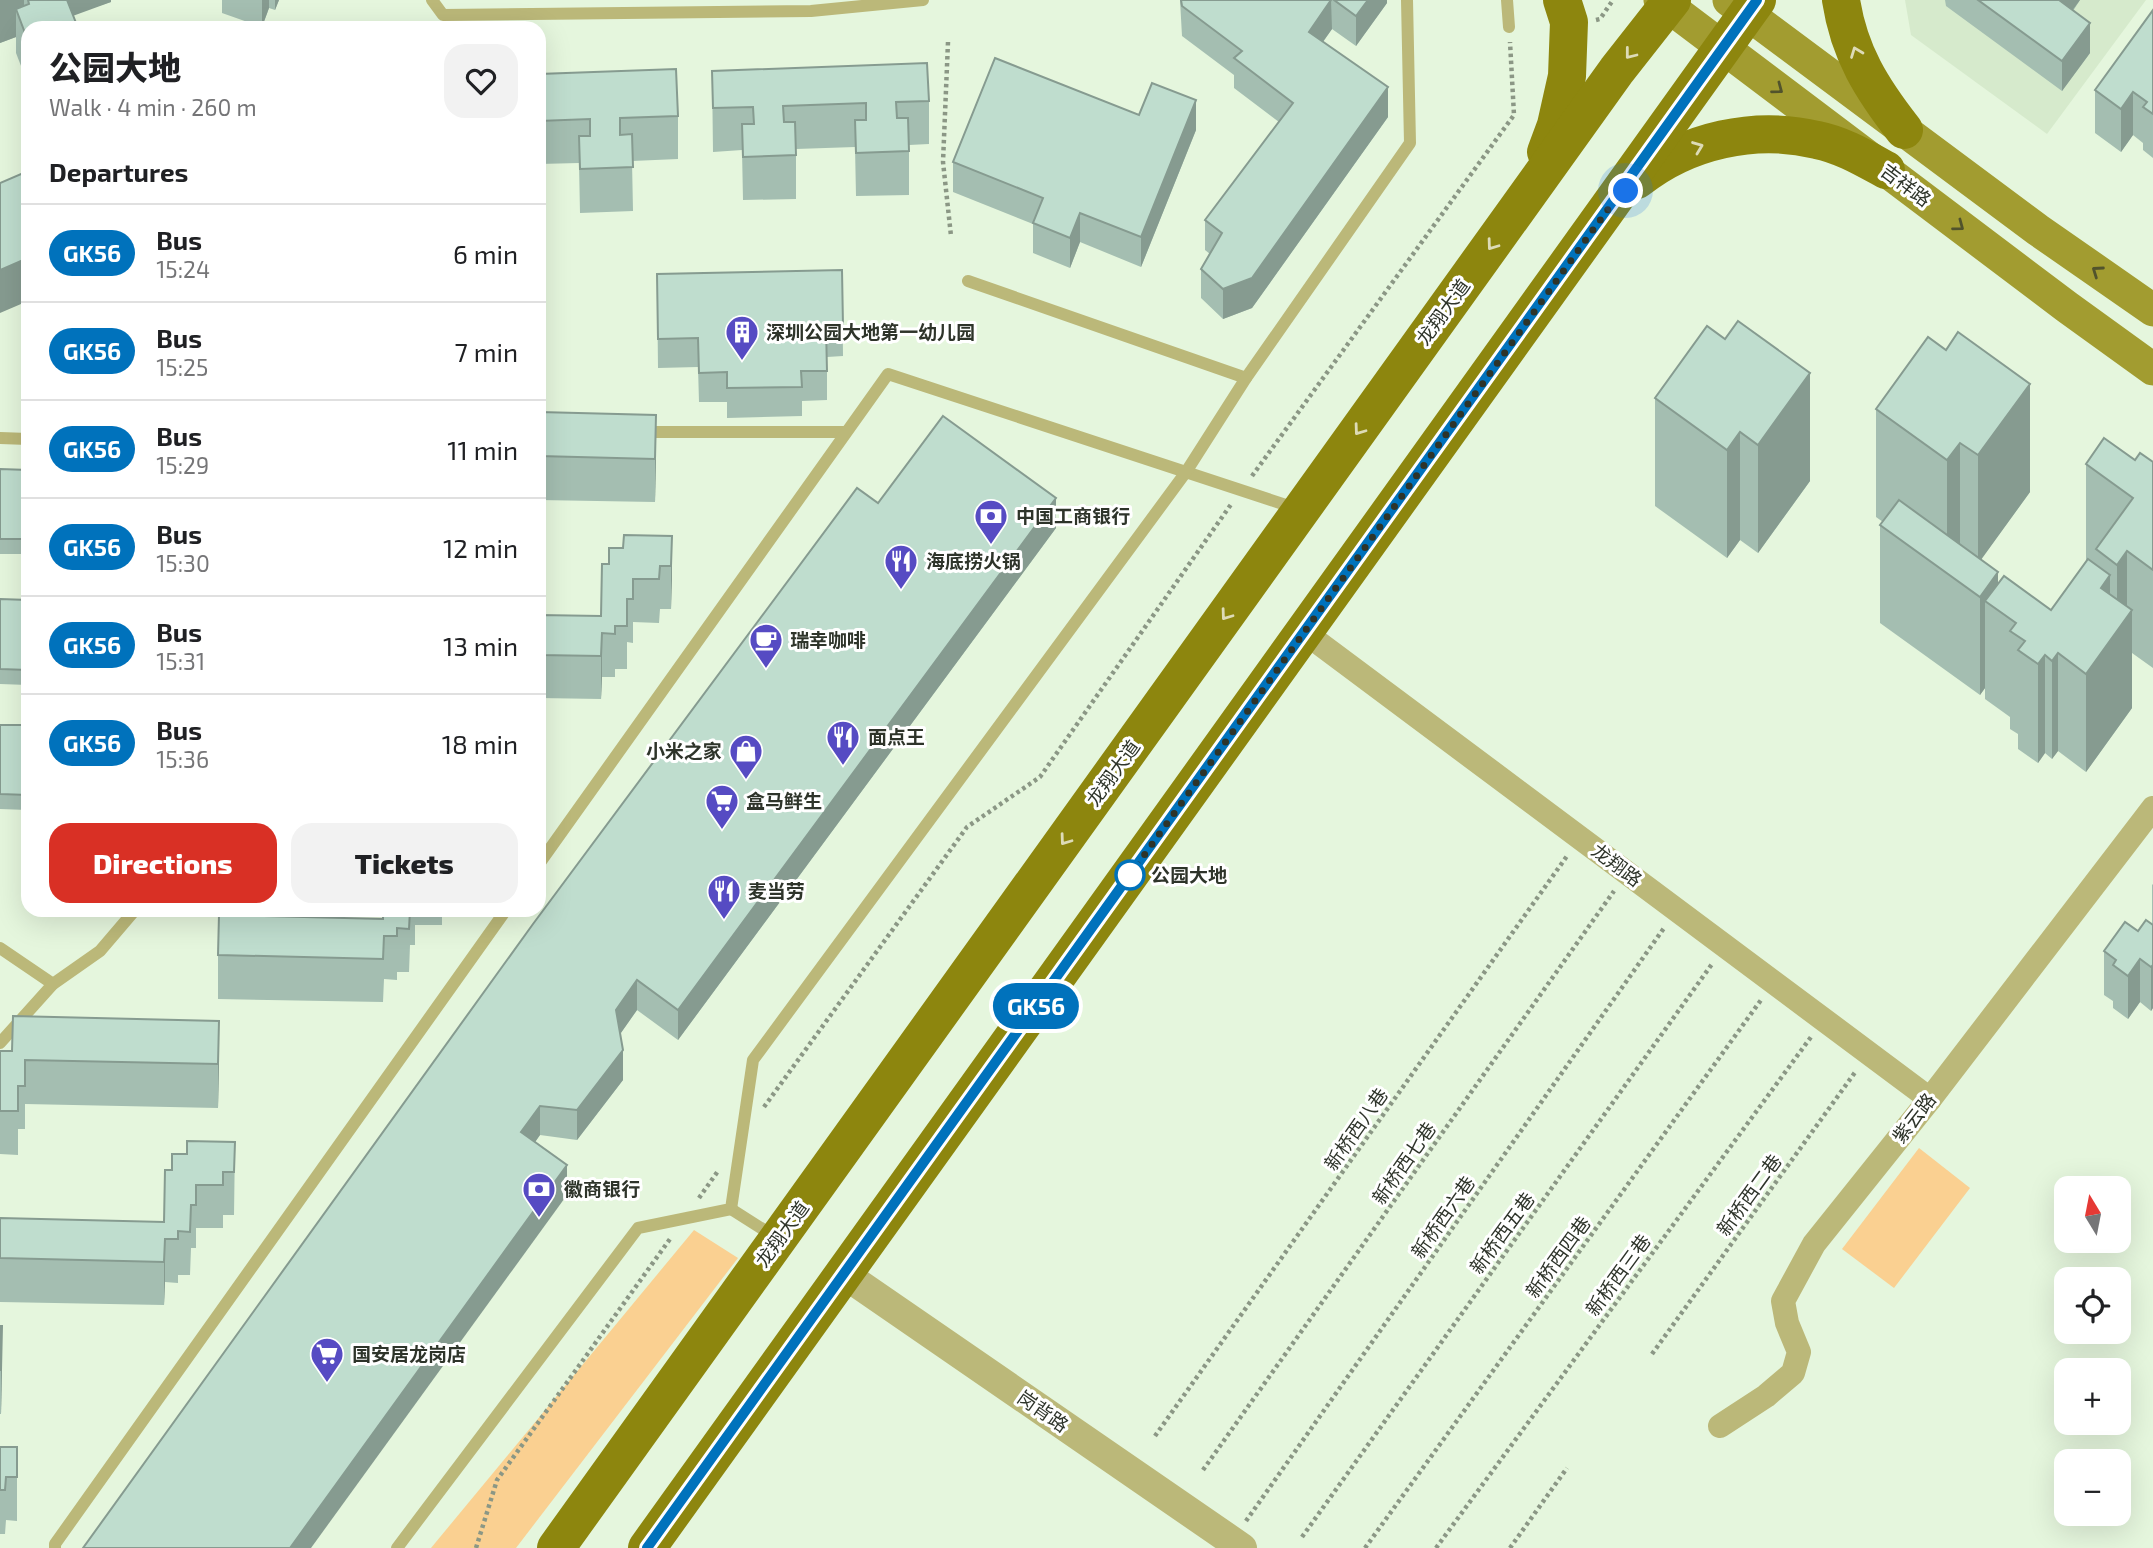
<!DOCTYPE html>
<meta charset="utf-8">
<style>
:root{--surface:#fff;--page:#f2f2f2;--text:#202124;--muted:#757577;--line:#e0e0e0;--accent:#d93025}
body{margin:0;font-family:"Exo 2","Noto Sans SC",sans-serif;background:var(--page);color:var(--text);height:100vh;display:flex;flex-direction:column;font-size:26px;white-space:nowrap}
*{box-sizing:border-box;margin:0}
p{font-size:23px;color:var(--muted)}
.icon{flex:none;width:38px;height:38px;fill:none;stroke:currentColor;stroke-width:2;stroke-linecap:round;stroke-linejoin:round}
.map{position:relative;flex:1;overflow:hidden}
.side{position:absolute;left:21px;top:21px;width:525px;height:896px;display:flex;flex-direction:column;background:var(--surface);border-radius:21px;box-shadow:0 7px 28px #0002}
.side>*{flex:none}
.badge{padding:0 14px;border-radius:23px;font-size:24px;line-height:46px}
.needle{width:46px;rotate:350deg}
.tools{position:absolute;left:2054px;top:1176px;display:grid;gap:14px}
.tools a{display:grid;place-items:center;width:77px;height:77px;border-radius:14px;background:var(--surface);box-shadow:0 7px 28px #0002;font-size:35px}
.you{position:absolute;width:35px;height:35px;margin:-18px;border:5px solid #fff;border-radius:50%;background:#1a73e8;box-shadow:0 0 0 10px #1a73e833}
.map>.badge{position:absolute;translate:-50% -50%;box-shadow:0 0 0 4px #fff}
h2{padding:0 28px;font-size:26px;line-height:63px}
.round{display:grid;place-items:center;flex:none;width:74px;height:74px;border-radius:21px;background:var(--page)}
.headline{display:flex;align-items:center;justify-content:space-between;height:119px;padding:0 28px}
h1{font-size:33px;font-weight:800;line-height:52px}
.cta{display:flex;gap:14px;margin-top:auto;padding:14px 28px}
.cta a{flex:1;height:80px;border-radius:21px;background:var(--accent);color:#fff;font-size:28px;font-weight:800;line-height:80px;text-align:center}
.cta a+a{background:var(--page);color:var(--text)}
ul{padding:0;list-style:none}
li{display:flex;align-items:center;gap:21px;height:98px;padding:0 28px;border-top:2px solid var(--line)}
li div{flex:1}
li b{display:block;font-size:26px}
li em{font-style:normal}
li .badge{min-width:77px;font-weight:700;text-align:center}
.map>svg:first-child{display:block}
</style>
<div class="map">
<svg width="2153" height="1548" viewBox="0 0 2153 1548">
<rect width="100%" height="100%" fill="#e5f6dd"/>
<path fill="#d6eacc" d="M1905,0H2146L2047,134L1911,35Z"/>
<g fill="#fad091">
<path d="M1919,1148L1970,1188L1894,1288L1842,1249Z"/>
<path d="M694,1230L738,1258L516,1548H431Z"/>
</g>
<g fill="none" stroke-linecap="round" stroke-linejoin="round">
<g stroke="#8b9785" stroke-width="4.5" stroke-dasharray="3.5 3.5" stroke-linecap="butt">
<path d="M1596,20L1600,19L1613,0"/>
<path d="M948,42L943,162L951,236"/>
<path d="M1252,476L1514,115L1510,42"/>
<path d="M764,1107L967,827L1040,777L1232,503"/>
<path d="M699,1198L718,1171"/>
<path d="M1652,1354L1856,1071"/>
<path d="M1155,1436L1567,856"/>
<path d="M1203,1470L1614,891"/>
<path d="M1246,1521L1664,928"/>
<path d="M1302,1537L1712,964"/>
<path d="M476,1548L497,1480L670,1239"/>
<path d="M1365,1548L1761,1000"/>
<path d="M1436,1548L1811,1037"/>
<path d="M1510,1548L1567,1468"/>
</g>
<g stroke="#bbb879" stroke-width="12">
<path d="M432,0L443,15L811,11L923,0"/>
<path d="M1507,0L1509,27"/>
<path d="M968,281L1246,378"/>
<path d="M640,432H846"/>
<path d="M0,438L28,439"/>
<path d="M539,864L888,374L1298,509"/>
<path d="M0,948L53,984"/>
<path d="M0,1043L53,984L100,951L135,910"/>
<path d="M731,1209L775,1237"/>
<path d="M55,1548V1544L506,910"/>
<path d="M397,1548L638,1228L731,1209L753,1060L1186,472L1246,378L1410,143L1407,0"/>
</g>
<g stroke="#bbb879" stroke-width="24">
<path d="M1304,632L1930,1099"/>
<path d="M1720,1426L1766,1396L1793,1373L1799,1352L1787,1323L1783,1301L1814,1244L1930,1099L2153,808"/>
</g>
<path stroke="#bbb879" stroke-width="30" d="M844,1274L1242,1548"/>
<g stroke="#a29c30" stroke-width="33">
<path d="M1660,0L2067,307L2153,369"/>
<path d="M1729,0L2038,230L2153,310"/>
</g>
<g stroke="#8d860e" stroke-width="38">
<path d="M1841,0C1849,53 1872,89 1904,130"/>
<path d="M1546,152L1556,125L1567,76L1569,22L1562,0"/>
<path d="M1637,180C1687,140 1755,125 1817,140C1842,145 1864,158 1886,170"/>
<path d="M556,1548L1617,70L1672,0"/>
<path d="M647,1548L1757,0"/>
</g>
</g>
<g fill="#a4beb1">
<path d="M0,0H111V2L28,28V84L16,53V37L0,43Z"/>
<path d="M222,0H279L275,10L269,8L262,27L222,13Z"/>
<path d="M1180,0H1387V3L1356,46L1332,29L1323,42L1388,117L1252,308L1223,319L1201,298V269L1210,254L1205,250V220L1279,122L1234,88V75L1182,36Z"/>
<path d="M1945,0H2080L2073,11L2090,53L2062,91L1946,6Z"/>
<path d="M2153,10V158L2143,150V143L2133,135L2121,152L2095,133V90Z"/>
<path d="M712,71L929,101V144L909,145V195L856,196L855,147L796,149V199L743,200L742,150L713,152Z"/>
<path d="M539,74L678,116V159L632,161L633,211L580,213L579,163L539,164Z"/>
<path d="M1139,115L1196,130L1141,267L1080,242L1070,268L1033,253V224L953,192V162Z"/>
<path d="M842,270L843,356L827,357V400L802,401V416L727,418V402H699L698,367L658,368L657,274Z"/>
<path d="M1707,326L1810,481L1758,553L1740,540L1727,558L1655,506V398Z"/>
<path d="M1928,337L2030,492L1981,559L1998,583L2051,610L2086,562V464L2135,460L2153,462V668L2132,653V708L2086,772L2058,751L2052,759L2045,753L2038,763L2018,749V734L2010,729V717L1985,699V688L1980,695L1880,623V525L1883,522L1876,517V409Z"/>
<path d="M539,412L656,459L655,502L539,500Z"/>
<path d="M0,469L28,470V554H0Z"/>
<path d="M878,503L1056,528L678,1040L637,1010L620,1034L623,1080L577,1140L540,1135L535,1142L567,1195L83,1548Z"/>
<path d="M672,536L671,609H660L659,623L633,622V643L627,642V669H615V677H602L601,699L539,698V615L601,616L609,564L623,548Z"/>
<path d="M0,599L28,600V685L0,684Z"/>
<path d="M0,725H28V810L0,809Z"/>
<path d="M2153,884V1008L2151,1011L2140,1002L2128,1019L2113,1008V1001L2104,995V951L2138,931L2152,924V885Z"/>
<path d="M383,910H453V912H442V925H415V945H410L409,972H397V980L384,979L383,1002L218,999V955L383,919Z"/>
<path d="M0,1051L219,1064L218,1108L25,1104V1129H18V1155L0,1154Z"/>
<path d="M235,1142L234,1215H223V1228H196V1248H191L190,1275H178V1283L165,1282L164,1305L0,1302V1218L164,1222L172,1170L187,1154Z"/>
<path d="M0,1326L2,1369L1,1414H0Z"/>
<path d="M0,1447H17V1521L6,1520L5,1534H0Z"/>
</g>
<g fill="#869b90">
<path d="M0,0H24V31L16,9V37L0,43Z"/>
<path d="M59,0H111V2L59,21Z"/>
<path d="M262,0H269V8L262,27Z"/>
<path d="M275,0H279L275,10Z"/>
<path d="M1331,0L1332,29L1309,61V32Z"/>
<path d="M1368,0H1387V3L1356,46V16Z"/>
<path d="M2059,0H2080L2058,30Z"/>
<path d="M2090,23V53L2062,91V61Z"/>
<path d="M1388,87V117L1252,308L1223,319V289Z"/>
<path d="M2133,92V135L2121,152V109Z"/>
<path d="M1196,100V130L1141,267V237Z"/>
<path d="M1080,213V242L1070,268V238Z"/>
<path d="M28,258V301L0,313V270Z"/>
<path d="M1810,373V481L1758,553V445Z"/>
<path d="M2030,384V492L1978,564V455Z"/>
<path d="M656,415V459L655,502V459Z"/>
<path d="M1740,432V540L1727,558V450Z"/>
<path d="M1960,443V551L1947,568V460Z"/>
<path d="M1056,498V528L678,1040V1010Z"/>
<path d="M672,536V580L671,609V566Z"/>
<path d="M2127,551V617L2132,610V708L2086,772V674L2101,588L2110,575V640L2117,630V565Z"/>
<path d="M1998,572V610L1985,601V688L1980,695V597Z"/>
<path d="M602,633V677L601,699V656Z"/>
<path d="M2058,653V751L2052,759V661Z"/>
<path d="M2045,655V753L2038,763V664Z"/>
<path d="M2140,959V1002L2128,1019V976Z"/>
<path d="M2153,965V1008L2151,1011V967Z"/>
<path d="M637,980V1010L616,1040V1010Z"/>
<path d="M219,1021V1064L218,1108V1064Z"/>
<path d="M623,1050V1080L577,1140V1110Z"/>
<path d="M540,1106V1135L521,1162V1132Z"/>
<path d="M567,1165V1195L311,1548H290Z"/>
<path d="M165,1239V1282L164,1305V1262Z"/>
<path d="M2,1326V1369L1,1414V1370Z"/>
</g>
<g fill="#bfddce" stroke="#869b90" stroke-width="2">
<path d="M28,0H67L78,28H28V41L16,9L29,4Z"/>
<path d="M1181,0H1331L1309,32L1388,87L1252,278L1223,289L1201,269L1222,233L1205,220L1293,103L1234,58L1242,51L1182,6Z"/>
<path d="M1334,0H1368L1356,16Z"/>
<path d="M1978,0H2059L2090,23L2062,61Z"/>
<path d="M2153,10V114L2143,107L2147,102L2133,92L2121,109L2095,90Z"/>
<path d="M995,58L1139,115L1152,83L1196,100L1141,237L1080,213L1070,238L1033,223L1043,198L953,162Z"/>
<path d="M927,63L929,101L896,102L897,118H908L909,151L856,153L855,120H866V103L783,106L784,122H795L796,155L743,157L742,124H754L753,107L713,108L712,71Z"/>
<path d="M676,69L678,116L620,118V135L632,134L633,167L580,169L579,136H590V119L539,121V74Z"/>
<path d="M28,171V258L0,270V183Z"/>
<path d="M842,270L843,326L826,327L827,371H801L802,387L727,388V372L699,373L698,338L658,339L657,274Z"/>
<path d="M1738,321L1810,373L1758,445L1740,432L1727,450L1655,398L1707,326L1725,339Z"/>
<path d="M1958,332L2030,384L1978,455L1960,443L1947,460L1876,409L1928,337L1946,350Z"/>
<path d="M539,412L656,415L655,459L539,456Z"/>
<path d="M943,416L1056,498L678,1010L637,980L616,1010L623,1050L577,1110L540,1106L521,1132L567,1165L290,1548H83L533,924L857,488L878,503Z"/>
<path d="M2104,438L2135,460L2140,453L2153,462V570L2127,551L2117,565L2096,549L2133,498L2086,464Z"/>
<path d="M0,469L28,470V539H0Z"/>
<path d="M1899,500L1998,572L1980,597L1880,525Z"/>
<path d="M624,535L672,536L671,566H660L659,579H633V599H627V626H615V634L602,633L601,656L539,655V615L601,616L602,564H609V548H623Z"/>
<path d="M2088,559L2110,575L2101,588L2132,610L2086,674L2058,653L2052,661L2045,655L2038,664L2018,650L2025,641L2010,631L2016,623L1985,601L2004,576L2051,610Z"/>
<path d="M0,599L28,600V670L0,669Z"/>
<path d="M0,725H28V795L0,794Z"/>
<path d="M383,910H410L409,929L397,928V936H384L383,959L218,955L219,915L383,919Z"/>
<path d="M2146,920L2153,925V965L2151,967L2140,959L2128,976L2113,965L2116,960L2104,951L2125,922L2138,931Z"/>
<path d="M13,1016L219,1021L218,1064L25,1060V1086H18V1111H0V1051H12Z"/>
<path d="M187,1141L235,1142L234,1172H223V1185H196V1205H191L190,1232L178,1231V1239H165L164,1262L0,1258V1218L164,1222L165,1170H172V1154H187Z"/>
<path d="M0,1326H2L1,1370H0Z"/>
<path d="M0,1447H17V1477H6L5,1490H0Z"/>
</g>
<defs><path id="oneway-chevron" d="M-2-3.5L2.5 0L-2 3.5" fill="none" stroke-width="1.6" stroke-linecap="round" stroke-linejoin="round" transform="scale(1.75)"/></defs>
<g stroke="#dddbb7">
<use href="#oneway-chevron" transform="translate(1856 52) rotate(-111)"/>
<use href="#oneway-chevron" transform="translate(1630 54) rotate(128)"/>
<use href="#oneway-chevron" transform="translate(1698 147) rotate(-21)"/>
<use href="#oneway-chevron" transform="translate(1492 245) rotate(126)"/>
<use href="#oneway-chevron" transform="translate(1359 430) rotate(126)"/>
<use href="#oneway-chevron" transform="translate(1226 615) rotate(126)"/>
<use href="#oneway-chevron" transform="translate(1065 840) rotate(126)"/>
</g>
<g stroke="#51532c">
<use href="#oneway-chevron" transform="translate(1778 89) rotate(37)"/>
<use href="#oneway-chevron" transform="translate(1959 226) rotate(37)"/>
<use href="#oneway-chevron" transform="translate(2097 271) rotate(-145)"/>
</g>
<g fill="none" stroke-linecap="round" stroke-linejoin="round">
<defs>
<path id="line" d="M647,1548L1757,0"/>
</defs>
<use href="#line" stroke="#fff" stroke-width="16"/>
<use href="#line" stroke="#0072bc" stroke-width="10"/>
<path stroke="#2e342a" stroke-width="7" stroke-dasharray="0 12.6" d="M1130,875L1590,234L1612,204L1626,191"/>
</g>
<defs>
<symbol id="building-pin" viewBox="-11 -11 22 30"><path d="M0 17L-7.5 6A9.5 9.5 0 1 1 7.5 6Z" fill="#564bc3" stroke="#fff"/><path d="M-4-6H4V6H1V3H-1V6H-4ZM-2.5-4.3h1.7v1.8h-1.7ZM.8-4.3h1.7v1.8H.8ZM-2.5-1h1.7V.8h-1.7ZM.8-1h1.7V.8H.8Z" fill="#fff"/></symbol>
<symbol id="bank-pin" viewBox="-11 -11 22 30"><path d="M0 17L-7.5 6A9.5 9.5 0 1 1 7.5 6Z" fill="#564bc3" stroke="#fff"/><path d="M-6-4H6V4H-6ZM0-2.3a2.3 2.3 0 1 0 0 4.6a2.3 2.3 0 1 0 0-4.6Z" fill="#fff"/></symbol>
<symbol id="restaurant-pin" viewBox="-11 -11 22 30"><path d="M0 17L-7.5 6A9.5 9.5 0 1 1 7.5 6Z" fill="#564bc3" stroke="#fff"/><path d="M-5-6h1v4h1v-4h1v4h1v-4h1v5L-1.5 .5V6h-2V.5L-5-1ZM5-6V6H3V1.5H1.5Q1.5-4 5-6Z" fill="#fff"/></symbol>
<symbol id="cafe-pin" viewBox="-11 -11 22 30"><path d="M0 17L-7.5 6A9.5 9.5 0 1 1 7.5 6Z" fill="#564bc3" stroke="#fff"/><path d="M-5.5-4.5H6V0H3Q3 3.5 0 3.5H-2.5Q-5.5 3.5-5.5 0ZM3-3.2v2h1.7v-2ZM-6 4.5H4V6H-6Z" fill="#fff"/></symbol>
<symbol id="shop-pin" viewBox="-11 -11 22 30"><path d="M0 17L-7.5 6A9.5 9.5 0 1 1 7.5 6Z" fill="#564bc3" stroke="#fff"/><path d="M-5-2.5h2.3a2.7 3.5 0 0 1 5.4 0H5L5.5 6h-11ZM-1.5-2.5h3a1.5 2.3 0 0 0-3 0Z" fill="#fff"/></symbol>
<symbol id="supermarket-pin" viewBox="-11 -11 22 30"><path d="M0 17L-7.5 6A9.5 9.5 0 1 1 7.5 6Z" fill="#564bc3" stroke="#fff"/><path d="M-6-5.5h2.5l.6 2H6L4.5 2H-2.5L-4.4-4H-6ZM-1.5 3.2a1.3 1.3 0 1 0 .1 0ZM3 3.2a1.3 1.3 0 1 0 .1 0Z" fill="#fff"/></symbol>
</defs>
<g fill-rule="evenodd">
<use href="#building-pin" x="723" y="313" width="38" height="52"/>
<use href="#bank-pin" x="972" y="497" width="38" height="52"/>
<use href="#restaurant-pin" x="882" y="542" width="38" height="52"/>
<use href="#cafe-pin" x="747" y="621" width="38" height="52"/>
<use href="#restaurant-pin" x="824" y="718" width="38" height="52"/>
<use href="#shop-pin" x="727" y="732" width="38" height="52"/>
<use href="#supermarket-pin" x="703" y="782" width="38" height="52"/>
<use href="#restaurant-pin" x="705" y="872" width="38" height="52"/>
<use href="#bank-pin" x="520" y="1170" width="38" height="52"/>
<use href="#supermarket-pin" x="308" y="1335" width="38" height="52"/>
</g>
<circle fill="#fff" stroke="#0072bc" stroke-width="3.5" cx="1130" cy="875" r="14"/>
<g text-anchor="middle" stroke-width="6" stroke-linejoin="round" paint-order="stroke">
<g font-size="19" fill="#2e342a" stroke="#fff">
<text transform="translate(1906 185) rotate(37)" y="7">吉祥路</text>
<text transform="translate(1443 312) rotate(-54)" y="7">龙翔大道</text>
<text transform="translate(1113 773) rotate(-54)" y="7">龙翔大道</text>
<text transform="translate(1617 865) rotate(37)" y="7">龙翔路</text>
<text transform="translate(1914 1118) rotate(-52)" y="7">紫云路</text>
<text transform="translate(1356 1129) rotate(-55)" y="7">新桥西八巷</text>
<text transform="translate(1404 1163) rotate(-55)" y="7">新桥西七巷</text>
<text transform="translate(1749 1195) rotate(-54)" y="7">新桥西二巷</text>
<text transform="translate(1443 1217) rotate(-55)" y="7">新桥西六巷</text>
<text transform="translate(1502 1233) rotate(-54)" y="7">新桥西五巷</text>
<text transform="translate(782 1234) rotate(-54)" y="7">龙翔大道</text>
<text transform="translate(1558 1257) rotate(-54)" y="7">新桥西四巷</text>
<text transform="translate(1618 1275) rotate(-54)" y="7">新桥西三巷</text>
<text transform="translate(1043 1411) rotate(35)" y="7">岗背路</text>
</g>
<g font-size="19" font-weight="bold" fill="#2e342a" stroke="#fff" text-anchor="start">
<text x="766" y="339">深圳公园大地第一幼儿园</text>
<text x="1016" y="523">中国工商银行</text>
<text x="926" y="568">海底捞火锅</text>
<text x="790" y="647">瑞幸咖啡</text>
<text x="868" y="744">面点王</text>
<text x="722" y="758" text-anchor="end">小米之家</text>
<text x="746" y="808">盒马鲜生</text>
<text x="748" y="898">麦当劳</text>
<text x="564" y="1196">徽商银行</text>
<text x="352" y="1361">国安居龙岗店</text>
</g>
<g font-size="19" font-weight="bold" fill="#2e342a" stroke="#fff" text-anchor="start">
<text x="1151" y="882">公园大地</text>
</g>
</g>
</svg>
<div class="tools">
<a><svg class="needle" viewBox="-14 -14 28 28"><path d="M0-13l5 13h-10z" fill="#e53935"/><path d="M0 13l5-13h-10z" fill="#757577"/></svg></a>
<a><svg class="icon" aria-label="locate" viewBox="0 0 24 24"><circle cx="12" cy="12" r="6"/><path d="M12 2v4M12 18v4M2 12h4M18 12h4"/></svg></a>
<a>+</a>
<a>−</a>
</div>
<div class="you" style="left:1626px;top:191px"></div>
<b class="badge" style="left:1036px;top:1006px;background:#0072bc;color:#fff">GK56</b>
<section class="side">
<div class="headline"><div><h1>公园大地</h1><p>Walk · 4 min · 260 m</p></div><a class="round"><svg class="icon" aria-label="heart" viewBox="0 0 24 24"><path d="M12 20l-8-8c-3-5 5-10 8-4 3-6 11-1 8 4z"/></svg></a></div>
<h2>Departures</h2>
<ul>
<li><span class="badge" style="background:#0072bc;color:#fff">GK56</span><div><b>Bus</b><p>15:24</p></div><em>6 min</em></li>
<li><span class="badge" style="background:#0072bc;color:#fff">GK56</span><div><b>Bus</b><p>15:25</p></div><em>7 min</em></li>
<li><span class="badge" style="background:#0072bc;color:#fff">GK56</span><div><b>Bus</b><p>15:29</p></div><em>11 min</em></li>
<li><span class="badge" style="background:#0072bc;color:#fff">GK56</span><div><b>Bus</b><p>15:30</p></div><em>12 min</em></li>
<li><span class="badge" style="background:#0072bc;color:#fff">GK56</span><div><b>Bus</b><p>15:31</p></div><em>13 min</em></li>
<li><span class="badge" style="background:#0072bc;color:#fff">GK56</span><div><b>Bus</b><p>15:36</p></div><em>18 min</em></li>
</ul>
<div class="cta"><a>Directions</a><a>Tickets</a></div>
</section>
</div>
